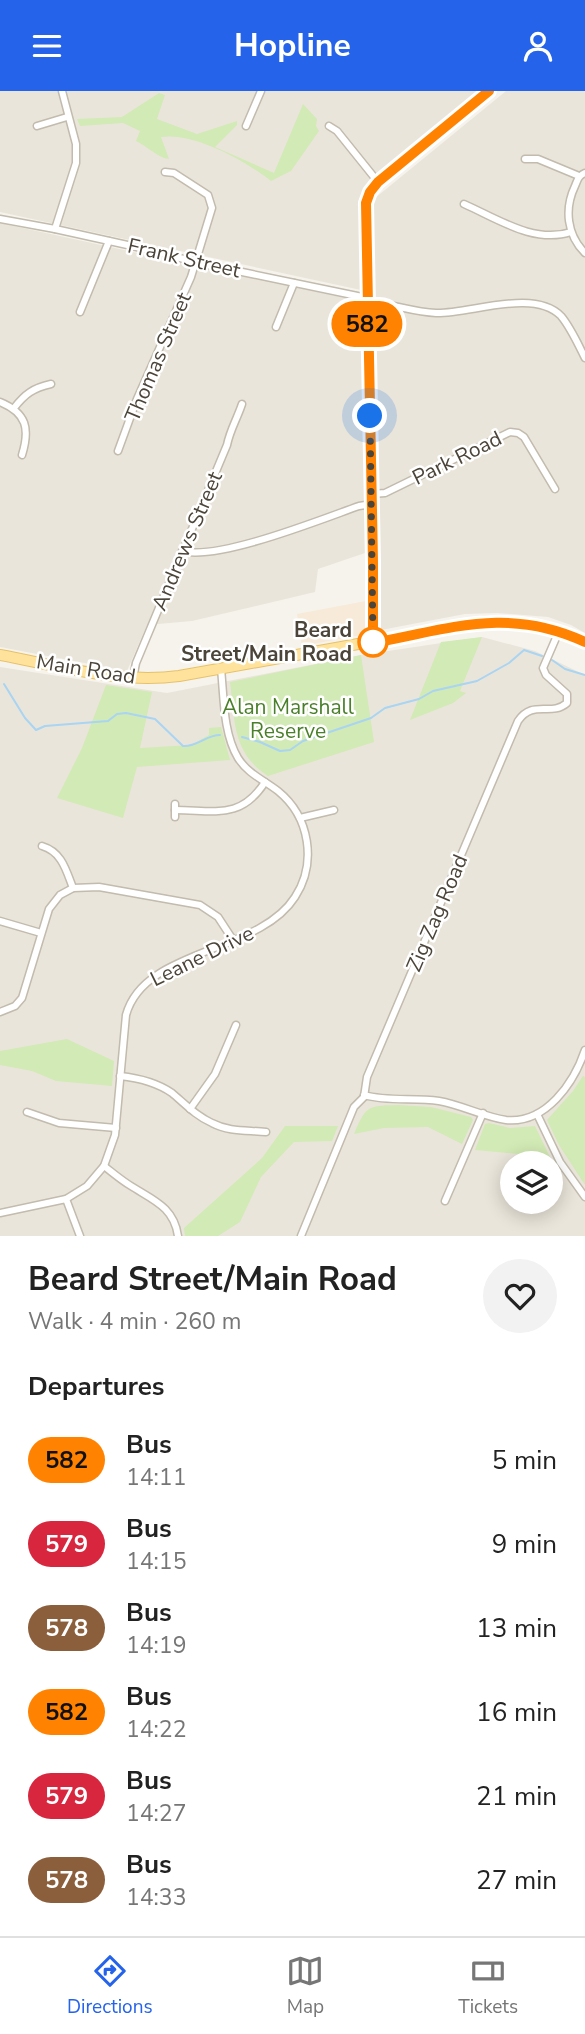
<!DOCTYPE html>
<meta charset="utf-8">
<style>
:root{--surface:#fff;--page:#f2f2f2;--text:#222;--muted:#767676;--line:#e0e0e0;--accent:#2563eb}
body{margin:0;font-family:"Nunito Sans",sans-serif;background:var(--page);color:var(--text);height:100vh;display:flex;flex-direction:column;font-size:26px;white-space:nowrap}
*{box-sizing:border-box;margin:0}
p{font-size:23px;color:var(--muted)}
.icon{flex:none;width:38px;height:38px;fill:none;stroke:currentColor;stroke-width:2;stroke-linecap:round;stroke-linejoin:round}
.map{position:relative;height:1145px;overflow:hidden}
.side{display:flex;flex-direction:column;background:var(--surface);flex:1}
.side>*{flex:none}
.badge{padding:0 14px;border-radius:23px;font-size:24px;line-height:46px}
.buttons{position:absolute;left:500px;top:1060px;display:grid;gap:14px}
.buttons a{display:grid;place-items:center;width:63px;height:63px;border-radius:50%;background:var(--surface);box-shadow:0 4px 18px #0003;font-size:35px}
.you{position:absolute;width:35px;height:35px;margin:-18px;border:5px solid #fff;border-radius:50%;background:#1a73e8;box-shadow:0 0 0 10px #1a73e833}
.map>.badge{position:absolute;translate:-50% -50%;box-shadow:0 0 0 4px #fff}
h2{padding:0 28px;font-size:26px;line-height:63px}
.round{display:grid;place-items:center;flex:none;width:74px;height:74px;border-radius:37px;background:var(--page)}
.headline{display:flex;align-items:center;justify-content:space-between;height:119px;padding:0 28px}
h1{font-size:33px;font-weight:700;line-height:52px}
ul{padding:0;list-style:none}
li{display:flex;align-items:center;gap:21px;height:84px;padding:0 28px}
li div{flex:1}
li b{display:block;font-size:26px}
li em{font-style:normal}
li .badge{min-width:77px;font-weight:700;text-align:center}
header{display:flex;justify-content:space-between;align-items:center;height:91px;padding:0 28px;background:var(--accent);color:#fff;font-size:32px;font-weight:700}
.tab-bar{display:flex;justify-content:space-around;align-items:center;height:98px;border-top:2px solid var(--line);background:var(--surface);font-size:19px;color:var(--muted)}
.tab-bar a{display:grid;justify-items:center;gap:4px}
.tab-bar .on{color:var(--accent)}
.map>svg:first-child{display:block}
</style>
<header><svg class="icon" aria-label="menu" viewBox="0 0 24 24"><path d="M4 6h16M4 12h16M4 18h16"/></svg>Hopline<svg class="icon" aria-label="person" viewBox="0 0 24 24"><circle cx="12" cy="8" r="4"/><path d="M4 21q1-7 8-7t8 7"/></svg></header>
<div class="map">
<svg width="585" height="1145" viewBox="0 0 585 1145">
<rect width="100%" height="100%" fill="#f6f3ec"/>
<g fill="#eae5da" fill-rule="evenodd">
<path d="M0,0H480L383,83L366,112L361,199L0,121Z"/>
<path d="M506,0H585V542L571,534L548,526L497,522L465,523L381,539L369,112Z"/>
<path d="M0,132L363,211L366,309L365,462L318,478L315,501L192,530L147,534L127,580L0,556Z"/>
<path d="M482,546L535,560L585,584V1145H0V576L167,602L361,564ZM513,1073H551V1111H513Z"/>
</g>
<path fill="#f7ead8" d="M366,510V543L302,555L297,523Z"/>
<g fill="#d2eab5">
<path d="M159,2L165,4L157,28L197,43L237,30V34L215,56L274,82L303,13L317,28L316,35L319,40L291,80L271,90C246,70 194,41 161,46L169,68C158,67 147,55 136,50L140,40L123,32L80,35L77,28L122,26Z"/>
<path d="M482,546L460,600L466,602L453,612L410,629L441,551Z"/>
<path d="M361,564L374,651L268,685C232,662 235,629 230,591Z"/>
<path d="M106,594L152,601L140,657L191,654L209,644V637L221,636L230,669L137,676L123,727L57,707L82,657Z"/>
<path d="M67,948L114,970L112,995L56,990L32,980L0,974V960Z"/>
<path d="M583,985L585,986V1094L559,1054L547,1029L573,1000Z"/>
<path d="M398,1014L431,1016L471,1026L473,1029L462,1053L428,1036L384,1037L354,1043C366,1014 368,1015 398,1014Z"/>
<path d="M489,1032L510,1037L535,1035L550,1066L475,1059L485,1033Z"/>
<path d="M285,1035H338L332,1050L294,1051L261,1086L240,1131L218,1145H185L184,1137L262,1067Z"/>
</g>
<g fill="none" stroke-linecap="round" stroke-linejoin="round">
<g stroke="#a9d4f2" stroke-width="2">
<path d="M552,569L565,578L585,584"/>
<path d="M4,593L25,627L36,639L45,635L108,630L117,623L126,622L155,628L183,655C197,656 206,644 220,644"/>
<path d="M242,646L260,651L280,660L290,659L303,650L371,627L385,617L419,608L433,600L477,590L509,572L524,559L542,565"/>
</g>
<defs>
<g id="street">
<path d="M37,35L67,26"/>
<path d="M246,35L261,0"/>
<path d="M329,35L337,40L378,91"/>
<path d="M525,68H538L579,85"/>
<path d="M585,82C578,85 578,88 575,95C564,118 567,144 585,162"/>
<path d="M464,113C498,128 534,153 571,141"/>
<path d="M0,128L55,138L159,161L194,171L367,207"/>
<path d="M55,138L76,72V53L62,0"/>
<path d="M367,211C390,212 412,221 436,222C470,223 534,197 561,225C571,237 578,253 585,267"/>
<path d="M80,221L109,150"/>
<path d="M276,236L294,192"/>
<path d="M0,311C27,322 30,338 22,364"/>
<path d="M14,317C25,303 33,297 51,293"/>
<path d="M118,360L137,308L191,186L212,117L208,104L174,82L165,81"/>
<path d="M372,403L385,402L510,341L518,342L524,346L555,398"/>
<path d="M182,460C218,470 322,428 359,415L372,413"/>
<path d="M133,587L136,572L227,354C230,339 237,328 242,313"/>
<path d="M175,713V726"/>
<path d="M175,719C215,719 241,729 265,691"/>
<path d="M300,727L334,719"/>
<path d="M42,755C62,761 66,779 73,797"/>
<path d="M0,830L41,842"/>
<path d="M0,921L15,915L22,907L49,818L60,804L73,797L99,796L200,814L218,826L233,849"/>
<path d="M120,985C139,987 156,991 172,1002C185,1013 196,1025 212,1032C229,1041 247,1039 266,1041"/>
<path d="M364,1004C388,1011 415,1006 439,1010C462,1014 484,1026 506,1029C546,1033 574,992 585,959"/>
<path d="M190,1018L215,983L236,934"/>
<path d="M27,1021L59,1032L116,1037"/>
<path d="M537,1023L560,1071L585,1106"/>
<path d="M104,1075C113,1082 121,1089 131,1095C153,1109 174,1116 178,1145"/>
<path d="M66,1108L80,1145"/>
<path d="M445,1110L483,1022"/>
<path d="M0,1122L66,1108L87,1095L104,1075L115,1044L126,924C144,857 259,863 295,806C317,772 310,726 278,700C264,689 248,683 238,667C223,642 224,606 221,578"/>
<path d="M301,1145L354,1016L364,1006L367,986L518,630C533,608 551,626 567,612V603L546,584L543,577L559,540"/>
</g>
<path id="secondary" d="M372,552L373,471L366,112L370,101L378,91L489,0"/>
<path id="primary" d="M0,564C59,575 119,593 179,585L481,531C517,528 552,535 585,551"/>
</defs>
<use href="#street" stroke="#c2bbae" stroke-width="9"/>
<use href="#secondary" stroke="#d6c79b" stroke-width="11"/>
<use href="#primary" stroke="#e6c16a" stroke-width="12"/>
<use href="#street" stroke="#fff" stroke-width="6"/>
<use href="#secondary" stroke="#fff3cd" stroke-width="9"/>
<use href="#primary" stroke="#ffe39c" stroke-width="10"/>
</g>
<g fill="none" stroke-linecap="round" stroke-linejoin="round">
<defs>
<path id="line" d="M489,0L378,91L370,101L366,112L373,471V552C450,538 508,515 585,551"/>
</defs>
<use href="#line" stroke="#fff" stroke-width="16"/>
<use href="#line" stroke="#ff8200" stroke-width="10"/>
<path stroke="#4b4439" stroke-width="7" stroke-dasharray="0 12.6" d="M370,325L373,551"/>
</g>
<circle fill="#fff" stroke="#ff8200" stroke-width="3.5" cx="373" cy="551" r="14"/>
<g text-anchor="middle" stroke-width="5" stroke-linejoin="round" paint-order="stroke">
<g font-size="21" fill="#4b4439" stroke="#fff">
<text transform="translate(184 167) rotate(13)" y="7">Frank Street</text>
<text transform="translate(158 266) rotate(-67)" y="7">Thomas Street</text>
<text transform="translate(457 367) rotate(-26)" y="7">Park Road</text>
<text transform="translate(187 450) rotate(-67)" y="7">Andrews Street</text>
<text transform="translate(86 578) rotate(9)" y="7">Main Road</text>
<text transform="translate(437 822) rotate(-67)" y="7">Zig Zag Road</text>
<text transform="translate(202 865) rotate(-26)" y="7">Leane Drive</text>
</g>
<g font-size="21" font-weight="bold" fill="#4b4439" stroke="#fff" text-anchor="end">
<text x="352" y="546">Beard<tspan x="352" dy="24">Street/Main Road</tspan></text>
</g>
<g font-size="21" fill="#4a7f2a" stroke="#fff">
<text x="288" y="623">Alan Marshall<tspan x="288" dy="24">Reserve</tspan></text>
</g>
</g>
</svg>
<div class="buttons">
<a><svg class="icon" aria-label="layers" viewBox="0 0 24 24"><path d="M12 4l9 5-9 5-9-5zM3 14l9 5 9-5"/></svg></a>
</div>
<div class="you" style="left:370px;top:325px"></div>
<b class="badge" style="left:367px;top:233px;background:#ff8200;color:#111">582</b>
</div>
<section class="side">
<div class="headline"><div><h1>Beard Street/Main Road</h1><p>Walk · 4 min · 260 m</p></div><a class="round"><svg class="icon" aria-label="heart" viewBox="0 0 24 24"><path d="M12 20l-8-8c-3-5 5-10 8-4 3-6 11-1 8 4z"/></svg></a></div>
<h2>Departures</h2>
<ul>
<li><span class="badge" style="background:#ff8200;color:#111">582</span><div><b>Bus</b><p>14:11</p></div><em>5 min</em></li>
<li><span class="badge" style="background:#d7263d;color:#fff">579</span><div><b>Bus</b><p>14:15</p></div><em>9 min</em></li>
<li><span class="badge" style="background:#8b5e3c;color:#fff">578</span><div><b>Bus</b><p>14:19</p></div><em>13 min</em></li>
<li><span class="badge" style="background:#ff8200;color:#111">582</span><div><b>Bus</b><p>14:22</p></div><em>16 min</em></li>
<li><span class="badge" style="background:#d7263d;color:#fff">579</span><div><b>Bus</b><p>14:27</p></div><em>21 min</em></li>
<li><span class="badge" style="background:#8b5e3c;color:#fff">578</span><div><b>Bus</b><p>14:33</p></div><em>27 min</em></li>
</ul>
</section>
<nav class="tab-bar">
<a class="on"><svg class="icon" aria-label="directions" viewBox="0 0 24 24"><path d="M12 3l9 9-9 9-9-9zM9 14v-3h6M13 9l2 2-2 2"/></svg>Directions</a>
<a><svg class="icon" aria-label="map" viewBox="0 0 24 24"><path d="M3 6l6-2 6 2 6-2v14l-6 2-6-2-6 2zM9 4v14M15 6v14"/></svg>Map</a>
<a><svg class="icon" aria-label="tickets" viewBox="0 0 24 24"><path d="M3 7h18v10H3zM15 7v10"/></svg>Tickets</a>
</nav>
